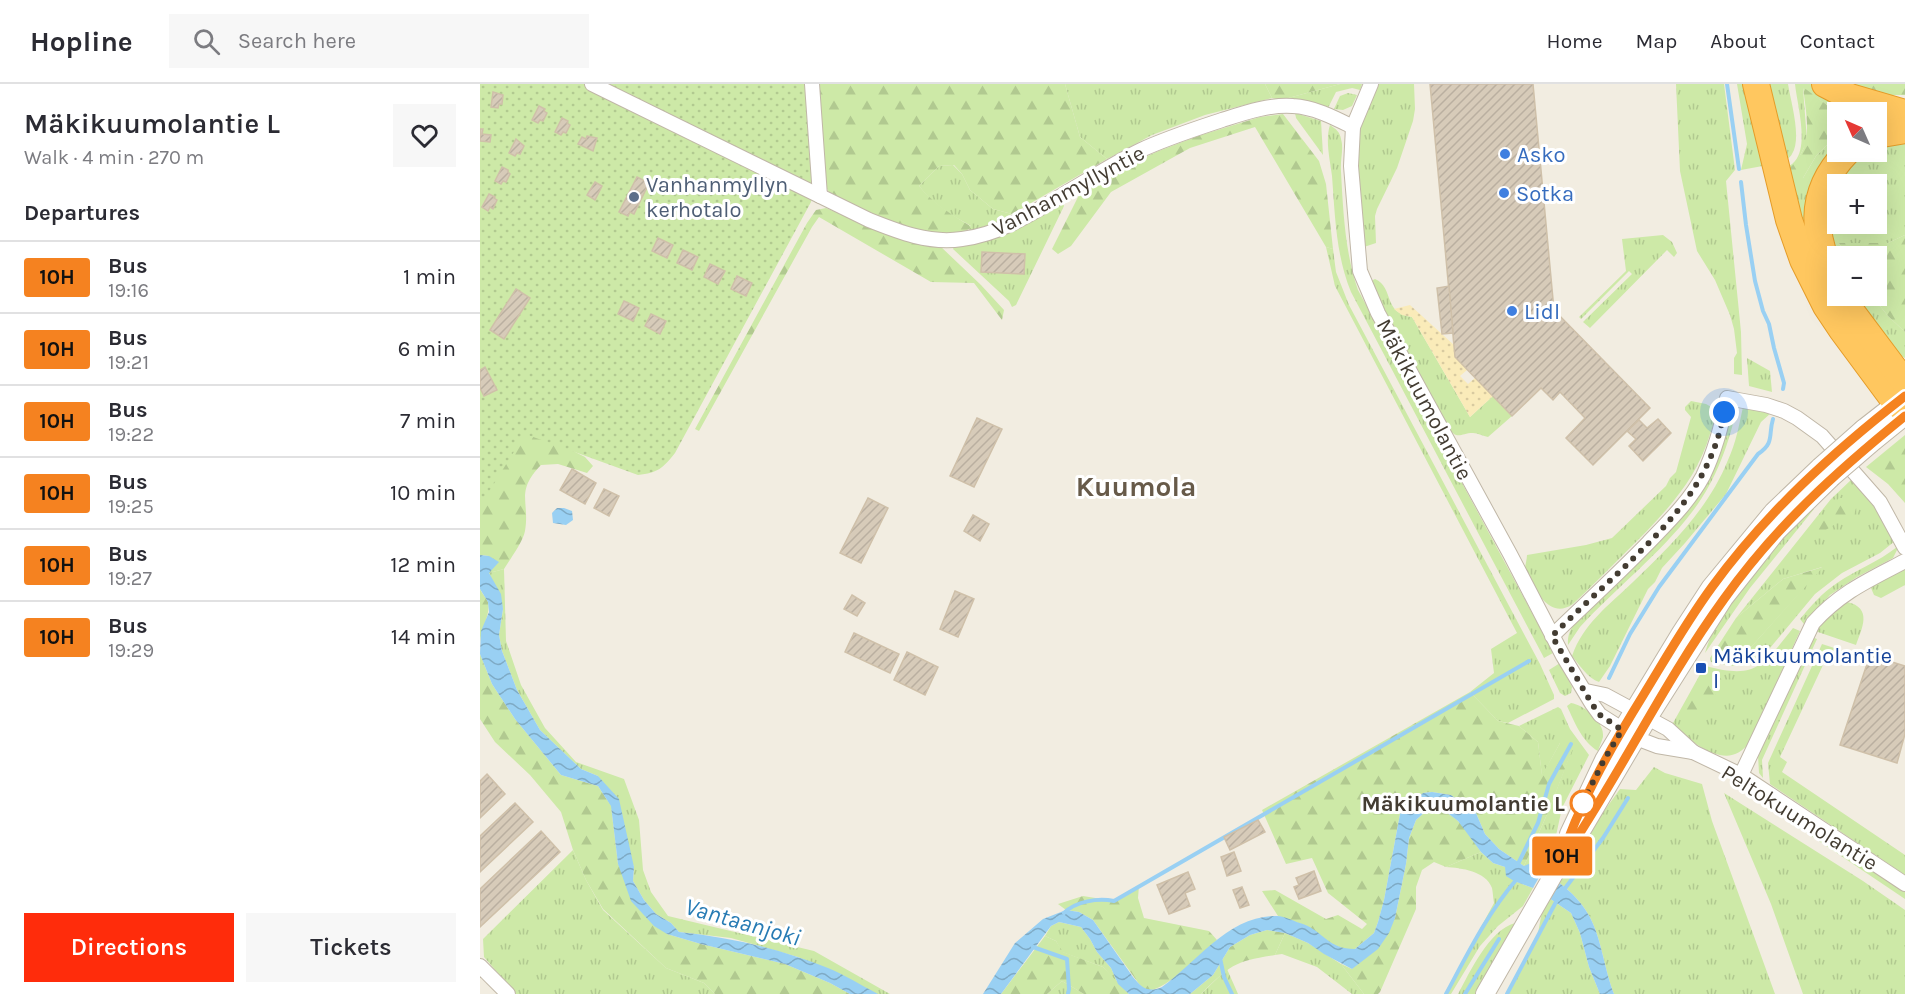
<!DOCTYPE html>
<meta charset="utf-8">
<style>
:root{--surface:#fff;--page:#f7f7f7;--text:#2b2b33;--muted:#7c7c81;--line:#e1e1e2;--accent:#ff2c0b}
body{margin:0;font-family:Karla,sans-serif;background:var(--page);color:var(--text);height:100vh;display:flex;flex-direction:column;font-size:22px;white-space:nowrap}
*{box-sizing:border-box;margin:0}
p{font-size:20px;color:var(--muted)}
.icon{flex:none;width:33px;height:33px;fill:none;stroke:currentColor;stroke-width:2;stroke-linecap:round;stroke-linejoin:round}
.map{position:relative;flex:1;overflow:hidden}
.drawer{display:flex;flex-direction:column;background:var(--surface);width:480px}
.drawer>*{flex:none}
.badge{padding:0 12px;border-radius:4px;font-size:21px;line-height:39px}
.needle{width:39px;rotate:315deg}
.tools{position:absolute;left:1347px;top:18px;display:grid;gap:12px}
.tools a{display:grid;place-items:center;width:60px;height:60px;border-radius:0px;background:var(--surface);box-shadow:0 6px 24px #0002;font-size:30px}
.you{position:absolute;width:30px;height:30px;margin:-15px;border:4px solid #fff;border-radius:50%;background:#1a73e8;box-shadow:0 0 0 9px #1a73e833}
.map>.badge{position:absolute;translate:-50% -50%;box-shadow:0 0 0 3px #fff}
h2{padding:0 24px;font-size:22px;line-height:54px}
.round{display:grid;place-items:center;flex:none;width:63px;height:63px;border-radius:0px;background:var(--page)}
.overview{display:flex;align-items:center;justify-content:space-between;height:102px;padding:0 24px}
h1{font-size:28px;font-weight:600;line-height:45px}
.cta{display:flex;gap:12px;margin-top:auto;padding:12px 24px}
.cta a{flex:1;height:69px;border-radius:0px;background:var(--accent);color:#fff;font-size:24px;font-weight:600;line-height:69px;text-align:center}
.cta a+a{background:var(--page);color:var(--text)}
ul{padding:0;list-style:none}
li{display:flex;align-items:center;gap:18px;height:72px;padding:0 24px;border-top:2px solid var(--line)}
li div{flex:1}
li b{display:block;font-size:22px}
li em{font-style:normal}
li .badge{min-width:66px;font-weight:700;text-align:center}
header{display:flex;align-items:center;gap:36px;box-sizing:border-box;height:84px;padding:0 30px;background:var(--surface);border-bottom:2px solid var(--line)}
header strong{font-size:28px}
nav{display:flex;gap:33px;margin-inline-start:auto;font-size:21px}
.search{width:420px;height:54px;background:var(--page);display:flex;align-items:center;gap:15px;box-sizing:border-box;padding:0 21px;border-radius:0px;color:var(--muted);font-size:22px}
main{display:flex;flex:1;min-height:0}
.map>svg:first-child{display:block}
</style>
<header>
<strong>Hopline</strong>
<div class="search"><svg class="icon" aria-label="search" viewBox="0 0 24 24"><circle cx="10" cy="10" r="6"/><path d="M15 15l6 6"/></svg>Search here</div>
<nav><a>Home</a><a>Map</a><a>About</a><a>Contact</a></nav>
</header>
<main>
<section class="drawer">
<div class="overview"><div><h1>Mäkikuumolantie L</h1><p>Walk · 4 min · 270 m</p></div><a class="round"><svg class="icon" aria-label="heart" viewBox="0 0 24 24"><path d="M12 20l-8-8c-3-5 5-10 8-4 3-6 11-1 8 4z"/></svg></a></div>
<h2>Departures</h2>
<ul>
<li><span class="badge" style="background:#f58220;color:#111">10H</span><div><b>Bus</b><p>19:16</p></div><em>1 min</em></li>
<li><span class="badge" style="background:#f58220;color:#111">10H</span><div><b>Bus</b><p>19:21</p></div><em>6 min</em></li>
<li><span class="badge" style="background:#f58220;color:#111">10H</span><div><b>Bus</b><p>19:22</p></div><em>7 min</em></li>
<li><span class="badge" style="background:#f58220;color:#111">10H</span><div><b>Bus</b><p>19:25</p></div><em>10 min</em></li>
<li><span class="badge" style="background:#f58220;color:#111">10H</span><div><b>Bus</b><p>19:27</p></div><em>12 min</em></li>
<li><span class="badge" style="background:#f58220;color:#111">10H</span><div><b>Bus</b><p>19:29</p></div><em>14 min</em></li>
</ul>
<div class="cta"><a>Directions</a><a>Tickets</a></div>
</section>
<div class="map">
<svg width="1425" height="910" viewBox="0 0 1425 910">
<defs>
<pattern id="grass-tufts" width="24" height="20" patternUnits="userSpaceOnUse" patternTransform="scale(1.5)"><rect width="24" height="20" fill="#cde9a7"/><path d="M3 7l-1-3M5 7V3M7 7l1-3M15 17l-1-3M17 17v-4M19 17l1-3" fill="none" stroke="#b1c990"/></pattern>
<pattern id="forest-firs" width="22" height="20" patternUnits="userSpaceOnUse" patternTransform="scale(1.5)"><rect width="22" height="20" fill="#cde9a7"/><path d="M5 1l3.5 6h-7zM16 11l3.5 6h-7z" fill="#b1c990"/></pattern>
<pattern id="sand-dots" width="8" height="8" patternUnits="userSpaceOnUse" patternTransform="scale(1.5)"><rect width="8" height="8" fill="#faebb9"/><path d="M2 2h.1M6 6h.1" fill="none" stroke="#d8caa0" stroke-width="1.8" stroke-linecap="round"/></pattern>
<pattern id="garden-dots" width="8" height="8" patternUnits="userSpaceOnUse" patternTransform="scale(1.5)"><rect width="8" height="8" fill="#cde9a7"/><path d="M2 2h.1M6 6h.1" fill="none" stroke="#b1c990" stroke-width="1.8" stroke-linecap="round"/></pattern>
<pattern id="water-waves" width="16" height="10" patternUnits="userSpaceOnUse" patternTransform="scale(1.5)"><rect width="16" height="10" fill="#99d0f3"/><path d="M0 5q4-4 8 0t8 0" fill="none" stroke="#7eaac5"/></pattern>
<pattern id="building-hatch" width="6" height="6" patternUnits="userSpaceOnUse" patternTransform="scale(1.5)"><rect width="6" height="6" fill="#d7cbb9"/><path d="M-1 1l2-2M0 6l6-6M5 7l2-2" fill="none" stroke="#baafa0"/></pattern>
</defs>
<rect width="100%" height="100%" fill="#f2ede1"/>
<g fill="url(#grass-tufts)" fill-rule="evenodd">
<path d="M585,0H785L792,14L725,31L672,51L627,75L600,53Z"/>
<path d="M860,0H882L880,6L872,4L856,8L848,24L801,16Z"/>
<path d="M899,0H934L935,25L933,37L917,84L897,125L895,132L896,159L884,163C879,127 871,88 878,52C881,34 891,16 899,0Z"/>
<path d="M1196,0H1244L1255,86L1246,97L1261,248L1262,291L1254,290V274L1257,269L1254,245L1250,231L1235,196L1217,167L1200,87Z"/>
<path d="M1257,0H1270L1288,81L1261,86L1267,60Z"/>
<path d="M1284,0H1308C1311,19 1322,54 1312,70C1310,74 1305,77 1301,79Z"/>
<path d="M1315,0H1331L1340,7L1420,35L1397,42L1396,28H1373L1347,21L1323,4L1327,57L1316,80L1323,94L1336,72L1357,51V65L1345,79L1348,213L1303,85C1307,83 1312,81 1315,77C1329,60 1317,20 1315,0Z"/>
<path d="M868,9L877,11L872,22L863,26L854,25L860,12Z"/>
<path d="M815,29L841,37L843,71L816,34Z"/>
<path d="M850,41C856,45 860,48 861,55C864,65 860,76 861,87C863,126 865,169 878,206L1065,553L1073,569L1064,574L1063,572L871,208C856,172 855,131 852,92C850,76 845,56 850,41Z"/>
<path d="M1425,50V151L1408,159H1359L1366,172H1358L1348,169V106L1373,68H1396L1397,55ZM1358,100H1396V140H1358Z"/>
<path d="M473,81L482,90L490,106L513,125L532,130L510,141L488,147L491,142C471,131 453,120 439,102L459,82Z"/>
<path d="M581,119H583L584,122L536,221L532,223L529,217L473,165L475,161Z"/>
<path d="M1183,151L1192,158L1197,169L1194,173L1187,166L1110,244L1103,238L1152,190L1149,187L1101,235L1099,233L1146,187L1142,155Z"/>
<path d="M846,163L853,165L856,188L869,221L1060,580L1074,611V615L1028,639L1018,637L990,608L1014,589L1011,565L1037,549L855,202Z"/>
<path d="M895,195C915,204 902,229 932,233L990,333L1013,312L1032,332L1008,353C1003,352 998,349 993,349C980,349 978,357 967,343L895,210L892,202L893,196Z"/>
<path d="M1373,212H1392L1408,232L1425,248V274L1414,268Z"/>
<path d="M1267,274L1290,287L1292,308L1269,302Z"/>
<path d="M1211,317L1226,320L1233,324C1237,332 1233,342 1230,350C1216,399 1180,434 1145,469C1128,486 1111,503 1093,520C1073,534 1060,514 1052,499C1050,495 1046,490 1045,486C1045,481 1047,475 1047,471L1106,461L1132,454L1186,402L1190,394L1196,388L1211,333L1205,326V323Z"/>
<path d="M1257,323C1249,360 1236,397 1212,428C1180,470 1136,504 1100,543L1088,561C1087,549 1092,543 1099,534L1200,434L1251,327Z"/>
<path d="M1263,323L1291,329L1281,338L1246,410L1205,459L1182,484L1175,498L1168,505L1130,582L1119,598C1108,594 1100,582 1092,572C1103,540 1129,521 1153,498C1190,462 1228,426 1248,376C1256,359 1259,341 1263,323Z"/>
<path d="M1372,395L1398,425L1415,457L1400,469L1362,489L1335,510L1285,570L1277,578L1269,581L1264,571L1342,483L1303,495L1256,534L1351,415Z"/>
<path d="M1330,422L1334,425L1270,504L1225,569C1241,513 1292,466 1330,422Z"/>
<path d="M1417,463V466L1413,474L1377,493L1350,511L1324,540L1320,535C1331,522 1342,509 1357,499C1376,486 1398,478 1417,463Z"/>
<path d="M24,485L26,557L41,601L65,644L96,678L144,695L159,736L163,786L171,808L188,832L334,867L410,910H397L318,873L251,854L199,848L191,839L176,830L164,816L153,797L154,783L118,692L101,685L60,646L37,606L22,567L19,551L23,525L9,489Z"/>
<path d="M1425,485V501L1401,514L1394,511L1391,504L1393,501Z"/>
<path d="M1367,518C1393,524 1382,544 1376,561L1335,547C1344,537 1354,523 1367,518Z"/>
<path d="M1313,544L1320,547L1270,657C1250,689 1216,661 1196,645L1193,639L1223,585L1226,582C1277,596 1283,581 1313,544Z"/>
<path d="M1332,553L1337,555L1282,676L1283,694L1279,689L1278,671Z"/>
<path d="M1342,560L1388,575L1386,581L1350,566L1300,673L1307,678L1302,688L1425,771V791L1290,700L1288,679Z"/>
<path d="M1080,579L1092,603L1091,609L1085,612L1080,609L1069,586Z"/>
<path d="M1091,619C1104,621 1125,638 1123,653C1122,657 1119,663 1118,667C1102,658 1094,637 1087,622Z"/>
<path d="M1078,623L1081,625L1090,645L1109,671L1082,724L1072,770L1062,788L1056,785L1051,789L1044,782L1069,726L1094,660L1080,659L1062,692L1058,658L1039,642Z"/>
<path d="M1174,683L1185,689L1222,700L1232,737L1295,910H1134C1117,862 1123,831 1078,798L1098,763L1140,705L1156,706Z"/>
<path d="M1244,709L1383,797L1425,826V910H1323L1291,820Z"/>
<path d="M1283,713L1425,808V815L1281,718Z"/>
<path d="M93,766L106,796L123,826L186,884L224,899L235,910H36L4,873L3,855Z"/>
<path d="M1001,768L1013,779L1025,783L1034,797L1053,804L1043,822L1018,842L1000,862L971,910H965L1014,819C1013,814 1013,809 1012,804C1006,787 981,784 966,783Z"/>
<path d="M1069,814L1091,829L1100,849L1109,883L1120,910H1027L1057,855L1062,827Z"/>
<path d="M579,838L601,843L610,855L617,868L631,884L638,900L623,883L582,868L576,857L565,852L571,842Z"/>
<path d="M1035,839L995,910H978C990,888 1009,846 1035,839Z"/>
<path d="M805,849L828,859L861,880L884,910H872L837,883L802,870L795,871Z"/>
<path d="M747,885L758,910H721Z"/>
<path d="M582,897L604,910H567Z"/>
</g>
<g fill="url(#forest-firs)">
<path d="M339,0H585L600,53L627,75L532,130L513,125L490,106L482,90L474,81L459,82L439,102C454,120 472,131 492,143C479,156 425,145 410,139C389,130 370,119 350,110L346,103Z"/>
<path d="M785,0H860L801,16L792,14Z"/>
<path d="M1369,0H1425V11H1402Z"/>
<path d="M1323,3L1347,21L1373,28H1358L1357,51L1336,72L1323,94L1309,105L1305,88C1335,65 1327,37 1323,3Z"/>
<path d="M803,30L839,77L846,100L853,165L846,163L775,43L710,64L631,108L591,162L578,170L572,165L600,109L643,84L676,68L718,52L780,33Z"/>
<path d="M346,124L415,153L437,159L459,161L501,201L524,226L522,236L494,199L451,198L339,133L332,143L219,347L215,345L327,139L336,126Z"/>
<path d="M1425,151V248L1408,232L1392,212H1396V172H1366L1359,159H1408Z"/>
<path d="M0,319L105,373L113,382L107,389L78,380L61,381C35,408 50,417 45,447C43,458 30,475 24,485L9,489V472L0,471Z"/>
<path d="M1425,351V419L1408,400L1386,383Z"/>
<path d="M1359,414H1367L1376,424L1373,434L1360,437L1341,449L1336,444Z"/>
<path d="M1343,483L1264,571L1269,581L1253,582L1231,578L1230,574L1256,534L1303,495Z"/>
<path d="M0,505C2,509 6,514 8,518C11,530 1,545 0,558Z"/>
<path d="M0,570L12,600L35,635L81,691L118,702L131,722L138,780L187,850L221,860L305,880L350,899L370,910H235L224,899L186,884L123,825L106,796L93,766L81,728L50,691L15,658L0,635Z"/>
<path d="M1228,585L1238,587L1243,600L1220,633L1207,641L1199,633Z"/>
<path d="M990,608L1018,637L1039,642L1058,658L1062,691L1080,659H1095L1069,726L1044,782L1019,765L1005,750L996,729L971,711L952,708L943,709L920,730L904,816L898,838L894,849L875,865H864L850,859L827,842L798,832L782,807L795,806L846,835L858,831L882,845L887,840L848,809L832,774L806,780L782,726Z"/>
<path d="M956,726C977,728 990,751 1001,768L966,783L954,778L942,786L936,803V825L900,908L898,910H884L861,880L872,885L915,834L926,780L929,754L936,736L945,728Z"/>
<path d="M659,802L658,814L664,834L729,847L737,856C725,867 682,910 667,906C664,905 661,902 659,900L613,836L599,828L586,826L578,820L603,812L634,817Z"/>
<path d="M787,846L805,849L795,871C755,877 750,881 721,910H710L733,891L750,863L770,851Z"/>
<path d="M565,852L576,857L583,868L623,883L649,910H604L582,897L567,910H521Z"/>
</g>
<path fill="url(#sand-dots)" d="M930,221L974,261L975,273L987,286L980,292L988,300L995,294L1013,312L990,333L932,233L922,231L914,225Z"/>
<path fill="url(#garden-dots)" d="M0,0H328L335,96L331,118L195,369C183,384 178,389 158,391L45,350L0,422Z"/>
<g fill="url(#water-waves)">
<path d="M77,424H84L92,427L93,436L86,441L73,439L72,429Z"/>
<path d="M0,471L9,472L19,478L9,489L21,510L23,525L19,551L22,567L37,606L60,646L101,685L118,692L139,715L154,783L153,797L164,816L176,830L191,839L199,848C250,853 300,865 348,884C365,891 381,901 398,910H370L350,899L305,880L221,860L187,850L174,842L151,817L138,780L131,722L118,702L81,691L35,635L12,600L0,570L1,547L9,528L8,518L0,505Z"/>
<path d="M952,708L971,711L996,729L1005,750L1019,765L1044,782L1051,779L1052,782L1049,787L1051,788L1056,785L1062,788L1053,804L1034,797L1026,792L1025,783L1013,779L1001,768L978,737L965,727L956,726L945,728L936,736L929,754L926,780L915,834L909,849L898,865L872,885L844,870L828,859L805,849L787,846L770,851L750,863L733,891L710,910H649L638,900L631,884L617,868L610,855L601,843L579,838L571,842L521,910H503L535,859L563,835L586,826L599,828L613,836L653,893C662,904 668,909 682,903C717,878 749,831 797,832C805,832 815,838 823,840C844,848 848,865 875,865L894,849L898,838L904,816L920,730L943,709Z"/>
<path d="M1078,798C1123,831 1117,862 1134,910H1120L1109,883L1100,849L1091,829L1069,814Z"/>
</g>
<g fill="none" stroke-linecap="round" stroke-linejoin="round">
<g stroke="#99d0f3" stroke-width="4">
<path d="M1247,0L1259,85"/>
<path d="M1261,98L1266,141L1275,197L1283,227L1289,240L1294,264L1304,299L1303,305"/>
<path d="M1129,594L1150,550L1179,503L1278,370C1295,359 1288,351 1293,335"/>
<path d="M1037,782L1058,739L1069,700L1091,660"/>
<path d="M1083,807L1123,754L1148,714"/>
<path d="M584,829C596,817 618,814 634,817L1049,577"/>
<path d="M553,863L587,875L589,905L588,910"/>
<path d="M740,874L744,893L752,910"/>
<path d="M966,910C987,871 1007,830 1036,796"/>
<path d="M985,910L1019,855"/>
<path d="M1027,910L1077,816"/>
</g>
</g>
<g fill="url(#building-hatch)" stroke="#cfc0a9" stroke-width="1.5">
<path d="M950,0H1053L1074,226L1170,324L1113,381L1086,354L1105,334L1080,308L1073,316L1061,304L1032,332L975,273Z"/>
<path d="M13,8L23,11L22,20H19L18,24L11,23Z"/>
<path d="M59,22L65,25L64,27L67,29L63,37L60,36L58,39L52,36Z"/>
<path d="M82,34L88,37L87,39L90,41L86,49L83,48L81,51L75,48Z"/>
<path d="M0,45H3L2,50L11,51L10,58L0,57Z"/>
<path d="M107,52L117,54L113,67L98,60L102,53L106,55Z"/>
<path d="M36,55L44,62L40,70L37,69L35,72L29,69Z"/>
<path d="M22,83L28,86V88L30,90L26,98L23,97L21,100L15,97Z"/>
<path d="M157,93L169,99L154,130L150,128L148,132L139,128Z"/>
<path d="M115,98L122,102L115,116L107,111Z"/>
<path d="M9,110L15,113L14,114L17,116L13,125L10,123L8,127L2,123Z"/>
<path d="M178,154L193,161L187,174L172,167Z"/>
<path d="M203,166L218,173L212,186L197,179Z"/>
<path d="M502,168L545,170L544,190L501,188Z"/>
<path d="M230,180L245,187L238,200L224,193Z"/>
<path d="M257,192L272,199L266,212L251,205Z"/>
<path d="M969,202L973,249L962,250L957,204Z"/>
<path d="M36,205L50,214L24,255L10,246Z"/>
<path d="M144,217L159,224L153,237L138,230Z"/>
<path d="M171,230L186,237L180,250L165,242Z"/>
<path d="M5,283L17,306L4,312L0,304V286Z"/>
<path d="M497,334L522,345L494,403L470,392Z"/>
<path d="M1178,335L1191,349L1163,377L1149,362L1156,355L1147,347L1159,336L1167,344Z"/>
<path d="M92,385L116,399L105,420L80,406Z"/>
<path d="M124,405L139,412L129,432L114,424Z"/>
<path d="M388,414L408,424L381,479L360,469Z"/>
<path d="M493,431L509,440L500,457L484,447Z"/>
<path d="M475,507L494,515L478,553L460,545Z"/>
<path d="M372,511L385,519L377,532L364,525Z"/>
<path d="M374,549L419,570L410,589L365,568Z"/>
<path d="M427,568L458,583L445,611L414,596Z"/>
<path d="M1390,571L1425,582V650L1417,679L1360,661Z"/>
<path d="M7,690L25,710L0,734V697Z"/>
<path d="M35,719L53,738L0,788V752Z"/>
<path d="M778,736L785,748L750,766L744,753Z"/>
<path d="M61,747L80,768L0,843V805Z"/>
<path d="M754,768L761,787L747,792L741,773Z"/>
<path d="M834,787L841,807L819,815L814,803L819,801L816,794Z"/>
<path d="M708,788L715,805L705,809L710,822L689,830L677,801Z"/>
<path d="M762,803L769,821L760,824L753,806Z"/>
</g>
<g fill="none" stroke-linecap="round" stroke-linejoin="round">
<defs>
<g id="minor">
<path d="M112,0L389,136C419,148 449,160 482,155C522,150 556,127 589,107C613,93 636,78 661,66C687,54 715,45 742,36C764,29 790,20 813,22C834,23 855,34 873,43"/>
<path d="M332,0L340,112"/>
<path d="M891,0L873,43L871,82L880,187L898,229L1030,470L1083,572L1112,620L1120,631L1156,654L1177,662L1213,668L1261,691L1425,800"/>
<path d="M1072,552C1104,521 1137,491 1168,459C1188,438 1209,418 1223,392C1235,367 1242,341 1247,314L1286,321L1304,327L1317,334L1342,352L1400,418L1425,464"/>
<path d="M1106,607L1125,611L1188,645L1213,668"/>
<path d="M1261,691L1333,539C1361,508 1389,496 1425,477"/>
<path d="M0,882L28,910"/>
</g>
<g id="tertiary">
<path d="M1383,345L1424,313"/>
<path d="M1394,357L1425,332"/>
<path d="M1089,750L1124,676L1201,549L1231,503L1293,428L1340,383"/>
<path d="M1005,910L1079,781L1097,754L1168,634L1244,514L1297,447L1351,394"/>
</g>
<g id="motorway">
<path d="M1276,0L1309,136L1323,176L1346,222L1362,246L1416,319L1425,326"/>
<path d="M1345,0L1370,13L1425,29"/>
<path d="M1396,51L1425,46"/>
<path d="M1358,203C1332,154 1326,110 1367,68"/>
<path d="M1362,212L1368,223L1425,299"/>
</g>
</defs>
<use href="#minor" stroke="#c0b7a7" stroke-width="16"/>
<use href="#tertiary" stroke="#c0b7a7" stroke-width="20"/>
<use href="#motorway" stroke="#e59c28" stroke-width="28"/>
<use href="#minor" stroke="#fff" stroke-width="14"/>
<use href="#tertiary" stroke="#fff" stroke-width="18"/>
<use href="#motorway" stroke="#ffc75f" stroke-width="26"/>
<defs>
<g id="tertiary-bridge">
<path d="M1340,383L1383,345"/>
<path d="M1351,394L1394,357"/>
</g>
</defs>
<use href="#tertiary-bridge" stroke="#c0b7a7" stroke-width="20" stroke-linecap="butt"/>
<use href="#tertiary-bridge" stroke="#fff" stroke-width="18"/>
</g>
<g fill="none" stroke-linecap="round" stroke-linejoin="round">
<defs>
<path id="line" d="M1425,312C1353,368 1286,429 1232,503C1207,537 1186,574 1164,610C1130,665 1099,719 1079,781C1138,695 1183,599 1244,515C1296,442 1356,388 1425,332"/>
</defs>
<use href="#line" stroke="#fff" stroke-width="14"/>
<use href="#line" stroke="#f58220" stroke-width="9"/>
<path stroke="#433c32" stroke-width="6" stroke-dasharray="0 10.8" d="M1103,719L1098,728L1124,676L1142,646L1120,631L1112,620L1072,552C1093,531 1115,511 1136,491C1186,443 1232,399 1244,328"/>
</g>
<g fill="#3f7fe0" stroke="#fff" stroke-width="2">
<circle cx="1025" cy="70" r="6"/>
<circle cx="1024" cy="109" r="6"/>
<circle cx="1032" cy="227" r="6"/>
</g>
<circle fill="#5c6f8a" stroke="#fff" stroke-width="2" cx="154" cy="113" r="6"/>
<rect fill="#1a4fb4" stroke="#fff" stroke-width="2" x="1215" y="578" width="12" height="12" rx="3"/>
<circle fill="#fff" stroke="#f58220" stroke-width="3" cx="1103" cy="719" r="12"/>
<g text-anchor="middle" stroke-width="6" stroke-linejoin="round" paint-order="stroke">
<g font-size="22" fill="#366cbe" stroke="#fff" text-anchor="start">
<text x="1037" y="78">Asko</text>
<text x="1036" y="117">Sotka</text>
<text x="1044" y="235">Lidl</text>
</g>
<g font-size="22" fill="#4e5e75" stroke="#fff" text-anchor="start">
<text x="166" y="108">Vanhanmyllyn<tspan x="166" dy="25">kerhotalo</tspan></text>
</g>
<g font-size="22" fill="#433c32" stroke="#fff">
<text transform="translate(588 106) rotate(-28)" y="8">Vanhanmyllyntie</text>
<text transform="translate(945 315) rotate(62)" y="8">Mäkikuumolantie</text>
<text transform="translate(1320 733) rotate(32)" y="8">Peltokuumolantie</text>
</g>
<g font-size="22" fill="#164399" stroke="#fff" text-anchor="start">
<text x="1233" y="579">Mäkikuumolantie<tspan x="1233" dy="25">I</tspan></text>
</g>
<g font-size="22" font-weight="bold" fill="#433c32" stroke="#fff" text-anchor="end">
<text x="1085" y="727">Mäkikuumolantie L</text>
</g>
<g font-size="24" font-style="italic" fill="#277bb4" stroke="#fff">
<text transform="translate(263 838) rotate(16)" y="8">Vantaanjoki</text>
</g>
<g font-size="28" font-weight="bold" fill="#675a49" stroke="#fff">
<text x="656" y="412">Kuumola</text>
</g>
</g>
</svg>
<div class="tools">
<a><svg class="needle" viewBox="-14 -14 28 28"><path d="M0-13l5 13h-10z" fill="#e53935"/><path d="M0 13l5-13h-10z" fill="#7c7c81"/></svg></a>
<a>+</a>
<a>−</a>
</div>
<div class="you" style="left:1244px;top:328px"></div>
<b class="badge" style="left:1082px;top:772px;background:#f58220;color:#111">10H</b>
</div>
</main>
